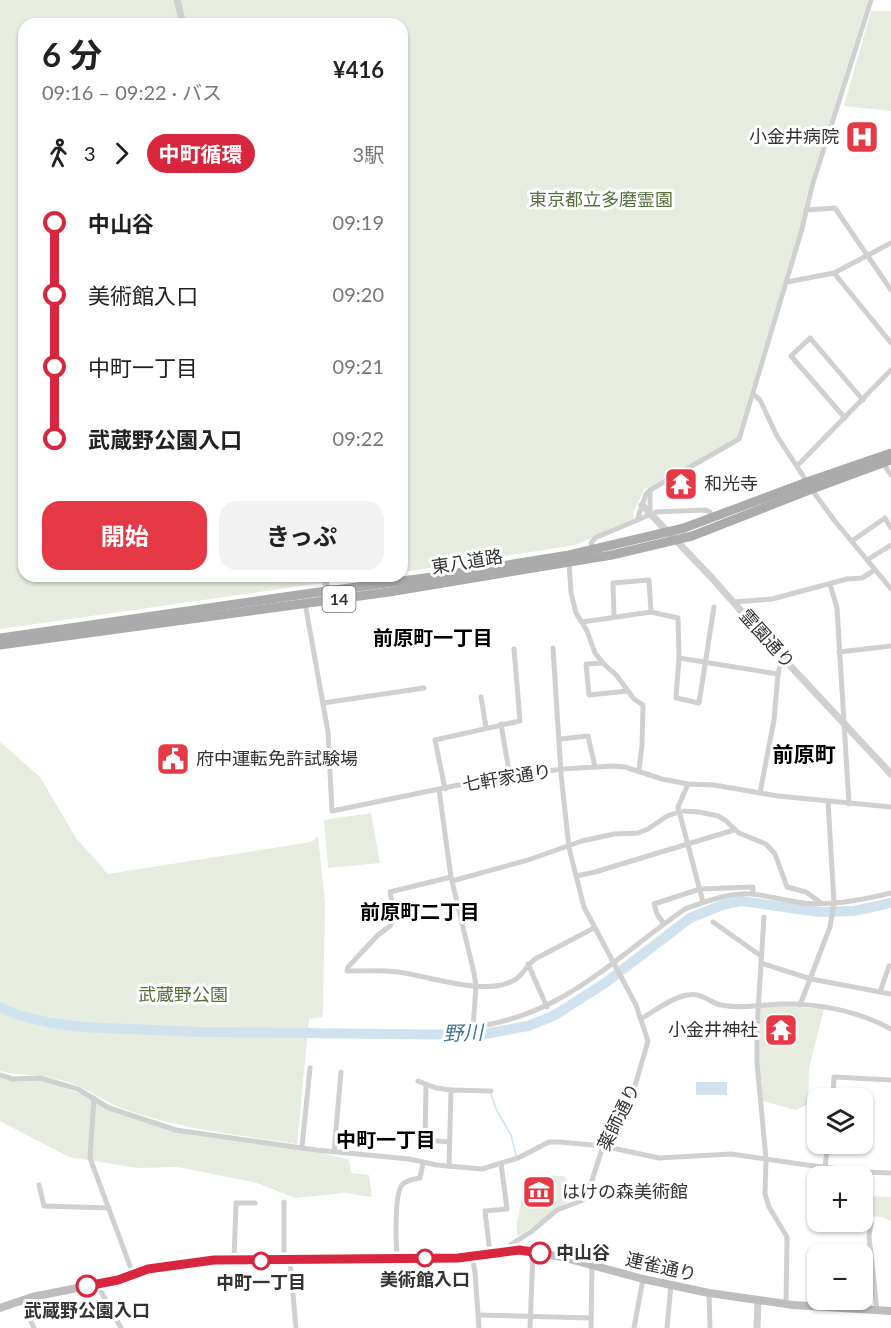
<!DOCTYPE html>
<html lang="ja">
<meta charset="utf-8">
<style>
:root{--surface:#fff;--page:#f2f2f2;--text:#222;--muted:#767676;--accent:#e63946}
body{margin:0;font-family:Lato,"Noto Sans JP",sans-serif;background:var(--page);color:var(--text);height:100vh;display:flex;flex-direction:column;font-size:22px;white-space:nowrap}
*{box-sizing:border-box;margin:0}
p{font-size:20px;color:var(--muted)}
.icon{flex:none;width:33px;height:33px;fill:none;stroke:currentColor;stroke-width:2;stroke-linecap:round;stroke-linejoin:round}
.map{position:relative;flex:1;overflow:hidden}
.drawer{position:absolute;left:18px;top:18px;width:390px;height:564px;display:flex;flex-direction:column;background:var(--surface);border-radius:18px;box-shadow:0 2px 4px #0004}
.drawer>*{flex:none}
.badge{padding:0 12px;border-radius:20px;font-size:21px;line-height:39px}
.controls{position:absolute;left:807px;top:1088px;display:grid;gap:12px}
.controls a{display:grid;place-items:center;width:66px;height:66px;border-radius:12px;background:var(--surface);box-shadow:0 2px 4px #0004;font-size:30px}
.map>.badge{position:absolute;translate:-50% -50%;box-shadow:0 0 0 3px #fff}
.legs{display:flex;align-items:center;gap:9px;height:66px;padding:0 24px;font-size:20px}
.legs p{margin-inline-start:auto}
.head{display:flex;align-items:center;justify-content:space-between;height:102px;padding:0 24px}
h1{font-size:33px;font-weight:700;line-height:45px}
.cta{display:flex;gap:12px;margin-top:auto;padding:12px 24px}
.cta a{flex:1;height:69px;border-radius:18px;background:var(--accent);color:#fff;font-size:24px;font-weight:700;line-height:69px;text-align:center}
.cta a+a{background:var(--page);color:var(--text)}
ul{padding:0 24px;list-style:none}
li{display:flex;align-items:center;gap:21px;height:72px;font-size:22px}
li i{display:grid;place-items:center;width:9px;height:100%;margin:0 8px;background:currentColor}
li i::after{content:'';width:15px;height:15px;margin:-8px;border:4px solid;border-radius:50%;background:var(--surface)}
li p{margin-inline-start:auto}
li:first-child i{background:linear-gradient(#0000 50%,currentColor 0)}
li:last-child i{background:linear-gradient(currentColor 50%,#0000 0)}
.map>svg:first-child{display:block}
</style>
<div class="map">
<svg width="891" height="1328" viewBox="0 0 891 1328">
<rect width="100%" height="100%" fill="#fff"/>
<g fill="#e6ecdf">
<path d="M0,0H868L808,190L800,228L736,439L644,490L633,513L634,518L576,545L402,572V24H24V576H372L0,629Z"/>
<path d="M871,11H891V111L844,106Z"/>
<path d="M0,742L40,777L76,838L108,874L311,842L318,836L325,902L323,1011L322,1017L309,1019L297,1144C238,1135 178,1129 121,1108C103,1101 87,1088 68,1082C59,1080 50,1077 41,1076C27,1074 14,1075 0,1071Z"/>
<path d="M371,813L380,863L328,868L324,820Z"/>
<path d="M780,1006L824,1009L809,1068L808,1104L796,1110L763,1101C758,1070 759,1040 760,1008Z"/>
<path d="M0,1078L14,1081L40,1079L87,1096L112,1112L181,1133L319,1152L349,1160L351,1173L369,1175L372,1197L345,1193L295,1198L257,1183L178,1167L137,1168L69,1157L0,1121Z"/>
<path d="M551,1176H564L571,1186L569,1201L522,1234L517,1235V1223L525,1183L537,1178Z"/>
<path d="M869,1196L891,1197V1221L882,1217L872,1216Z"/>
</g>
<rect fill="#cfe2ee" x="696" y="1082" width="31" height="13"/>
<g fill="none" stroke-linecap="round" stroke-linejoin="round">
<path stroke="#cfe2ee" stroke-width="1.5" d="M491,1094L497,1111L511,1135L516,1156"/>
<path stroke="#cfe2ee" stroke-width="10" d="M0,1007L18,1015L51,1023L83,1027L199,1032L479,1035L528,1026L555,1015L605,983L690,918L722,905L741,901L819,912L854,911L891,903"/>
<g stroke="#d0d0d0" stroke-width="5">
<path d="M806,210L835,208L891,290"/>
<path d="M834,273L891,343"/>
<path d="M787,282L834,273L891,243"/>
<path d="M753,394L760,400L777,436L815,494L834,520L891,589"/>
<path d="M845,418L791,356L810,338L863,400"/>
<path d="M883,463L891,475"/>
<path d="M797,466L891,370"/>
<path d="M650,492V514"/>
<path d="M637,520L646,494L650,490L739,439L802,229L812,186L871,0"/>
<path d="M852,541L885,518L891,528"/>
<path d="M593,550L591,543L595,538L656,512L706,510L710,512L713,518"/>
<path d="M867,560L891,545"/>
<path d="M569,562L571,593L576,613L587,631L595,653L603,663"/>
<path d="M830,584L837,608L849,804"/>
<path d="M734,602L772,599L847,579L862,578L875,570"/>
<path d="M305,603L328,732L332,811L478,781L562,769L613,766L625,767L662,779L688,784L714,785L778,796L891,807"/>
<path d="M614,617L613,583L649,580L651,612"/>
<path d="M582,622L651,612L678,618L679,658L778,674"/>
<path d="M839,652L891,646"/>
<path d="M679,658L676,698L699,703L714,607"/>
<path d="M628,691L617,676L603,663L586,664L589,695L628,691L634,699L643,705L642,745L639,770"/>
<path d="M481,697L486,727"/>
<path d="M323,703L424,688"/>
<path d="M501,724L510,777"/>
<path d="M560,739L588,736L595,767"/>
<path d="M688,784L678,807L703,902"/>
<path d="M445,789L435,740L520,721L514,649"/>
<path d="M439,790L451,877L474,973L476,986L473,1027C563,1016 614,958 685,909C707,901 730,892 753,894C770,896 786,901 803,903C832,906 863,900 891,893"/>
<path d="M760,793L774,720L778,674L782,657"/>
<path d="M684,811L699,812L718,816L725,820L739,833L766,844L775,854L787,887L806,892L821,903"/>
<path d="M576,876L595,872L734,830"/>
<path d="M451,877L390,892L395,918L390,926L378,935L348,967L347,971C364,971 381,970 398,972C430,976 487,998 516,979C523,974 528,964 535,959L594,928"/>
<path d="M452,881L528,860L582,841L614,834L638,833L648,829L667,816L679,812"/>
<path d="M764,917L757,1027V1063L766,1159L765,1194L769,1207L787,1237L786,1304"/>
<path d="M713,922L761,956"/>
<path d="M664,924L657,914L654,904L700,889L753,887V894"/>
<path d="M761,963L811,979L891,994"/>
<path d="M528,964L547,1007"/>
<path d="M880,992L889,966H891"/>
<path d="M800,1005L830,927L834,903L828,801"/>
<path d="M642,1018C655,1011 671,998 687,995C704,992 709,1003 721,1005C740,1009 761,1005 780,1004C818,1003 858,1011 891,1029"/>
<path d="M0,1075L13,1079L40,1078L78,1089L109,1108L176,1130L316,1150L409,1159L437,1165L482,1169L518,1158L549,1142H560L603,1146L659,1158L731,1154L807,1165L863,1172L891,1173"/>
<path d="M418,1081L436,1088L451,1090"/>
<path d="M426,1085L425,1140L449,1142"/>
<path d="M94,1098L90,1158L133,1274"/>
<path d="M833,1098L834,1077L891,1080"/>
<path d="M302,1147L310,1068"/>
<path d="M334,1152L341,1072"/>
<path d="M449,1166L451,1090L491,1091"/>
<path d="M825,1167L828,1143"/>
<path d="M39,1185L44,1206L109,1208"/>
<path d="M284,1202V1261"/>
<path d="M871,1223L869,1237L877,1310"/>
<path d="M501,1251L532,1231L557,1210L583,1200L587,1196L603,1146L618,1115L632,1096L648,1041L636,1005L584,907L569,848L561,774L553,648"/>
<path d="M490,1253L485,1211L507,1209L501,1163"/>
<path d="M472,1256L475,1272L479,1328"/>
<path d="M397,1257C396,1243 394,1195 402,1185C406,1180 414,1179 420,1178L423,1163"/>
<path d="M234,1260L236,1203H255"/>
<path d="M290,1261L296,1328"/>
<path d="M97,1284L121,1328"/>
<path d="M709,1293L710,1328"/>
<path d="M22,1301L34,1328"/>
<path d="M478,1315L591,1318"/>
<path d="M530,1328L533,1252"/>
<path d="M591,1328L592,1266"/>
<path d="M634,1328L643,1279"/>
<path d="M667,1328L671,1285"/>
</g>
<g stroke="#d0d0d0" stroke-width="7">
<path d="M177,0L183,24"/>
<path d="M642,505L711,577L782,657L891,774"/>
<path d="M324,576L328,594"/>
<path d="M757,1328L758,1301"/>
</g>
<path stroke="#bdbdbd" stroke-width="8" d="M0,1308L32,1297L118,1280L148,1269L214,1260L458,1258L519,1250L562,1257L643,1279L709,1293L793,1305L891,1311"/>
<g stroke="#ababab" stroke-width="9">
<path d="M0,638L312,593L432,577L569,555L684,528L807,482L891,453"/>
<path d="M0,645L389,592L612,555L692,536L812,489L891,460"/>
</g>
</g>
<g fill="none" stroke-linecap="round" stroke-linejoin="round">
<defs>
<path id="line-1" d="M87,1286L118,1280L148,1269L214,1260L458,1258L519,1250L540,1253"/>
</defs>
<use href="#line-1" stroke="#fff" stroke-width="14"/>
<use href="#line-1" stroke="#d7263d" stroke-width="9"/>
</g>
<defs>
<symbol id="hospital-square" viewBox="-11 -11 22 22"><rect x="-9" y="-9" width="18" height="18" rx="4" fill="#e63946" stroke="#fff"/><path d="M-5-5h3v3.5h4V-5h3V5h-3V1.5h-4V5h-3Z" fill="#fff"/></symbol>
<symbol id="temple-square" viewBox="-11 -11 22 22"><rect x="-9" y="-9" width="18" height="18" rx="4" fill="#e63946" stroke="#fff"/><path d="M0-6L5-2H3V0L6.5 2.5H4V6H1.5V3h-3V6H-4V2.5H-6.5L-3 0V-2H-5Z" fill="#fff"/></symbol>
<symbol id="civic-square" viewBox="-11 -11 22 22"><rect x="-9" y="-9" width="18" height="18" rx="4" fill="#e63946" stroke="#fff"/><path d="M-.6-6.5H3V-4.5H.6V-3L4-1V1h2V6H-6V1h2V-1L-.6-3ZM-1.2 2.5V6h2.4V2.5Z" fill="#fff"/></symbol>
<symbol id="museum-square" viewBox="-11 -11 22 22"><rect x="-9" y="-9" width="18" height="18" rx="4" fill="#e63946" stroke="#fff"/><path d="M0-6L6-3V-2H-6V-3ZM-5-1h2V3h-2ZM-1-1h2V3h-2ZM3-1h2V3H3ZM-6 4H6V6H-6Z" fill="#fff"/></symbol>
</defs>
<g fill-rule="evenodd">
<use href="#hospital-square" x="843" y="118" width="38" height="38"/>
<use href="#temple-square" x="662" y="465" width="38" height="38"/>
<use href="#civic-square" x="154" y="740" width="38" height="38"/>
<use href="#temple-square" x="762" y="1011" width="38" height="38"/>
<use href="#museum-square" x="520" y="1173" width="38" height="38"/>
</g>
<g fill="#fff" stroke="#d7263d" stroke-width="3">
<circle cx="540" cy="1253" r="10"/>
<circle cx="425" cy="1258" r="8"/>
<circle cx="261" cy="1261" r="8"/>
<circle cx="87" cy="1286" r="10"/>
</g>
<g text-anchor="middle" stroke-width="6" stroke-linejoin="round" paint-order="stroke">
<rect fill="#fff" stroke="#707070" stroke-width="1.5" x="322.5" y="586" width="33" height="26" rx="4.5"/>
<g font-size="16" font-weight="bold" fill="#333">
<text x="339" y="605">14</text>
</g>
<g font-size="18" fill="#333" stroke="#fff" text-anchor="start">
<text x="839" y="143" text-anchor="end">小金井病院</text>
<text x="704" y="490">和光寺</text>
<text x="196" y="765">府中運転免許試験場</text>
<text x="758" y="1036" text-anchor="end">小金井神社</text>
<text x="562" y="1198">はけの森美術館</text>
</g>
<g font-size="18" fill="#56703f" stroke="#fff">
<text x="601" y="206">東京都立多磨霊園</text>
<text x="183" y="1001">武蔵野公園</text>
</g>
<g font-size="18" fill="#333" stroke="#fff">
<text transform="translate(467 562) rotate(-9)" y="6">東八道路</text>
<text transform="translate(767 639) rotate(48)" y="6">霊園通り</text>
<text transform="translate(507 778) rotate(-9)" y="6">七軒家通り</text>
<text transform="translate(619 1117) rotate(-64)" y="6">薬師通り</text>
<text transform="translate(661 1267) rotate(13)" y="6">連雀通り</text>
</g>
<g font-size="18" font-weight="bold" fill="#333" stroke="#fff">
<text x="556" y="1259" text-anchor="start">中山谷</text>
<text x="425" y="1286">美術館入口</text>
<text x="261" y="1289">中町一丁目</text>
<text x="87" y="1317">武蔵野公園入口</text>
</g>
<g font-size="20" font-weight="bold" fill="#000" stroke="#fff">
<text x="433" y="645">前原町一丁目</text>
<text x="420" y="919">前原町二丁目</text>
<text x="386" y="1147">中町一丁目</text>
</g>
<g font-size="20" font-style="italic" fill="#3f7597" stroke="#fff">
<text transform="translate(463 1033) rotate(-2)" y="7">野川</text>
</g>
<g font-size="21" font-weight="bold" fill="#000" stroke="#fff">
<text x="804" y="762">前原町</text>
</g>
</g>
</svg>
<div class="controls">
<a><svg class="icon" aria-label="layers" viewBox="0 0 24 24"><path d="M12 4l9 5-9 5-9-5zM3 14l9 5 9-5"/></svg></a>
<a>+</a>
<a>−</a>
</div>
<section class="drawer">
<div class="head"><div><h1>6 分</h1><p>09:16 – 09:22 · バス</p></div><b>¥416</b></div>
<div class="legs"><svg class="icon" aria-label="walk" viewBox="0 0 24 24"><circle cx="13" cy="4" r="2"/><path d="M13 8l-2 6 4 7M11 14l-3 7M7 12l3-4h3l4 4"/></svg>3<svg class="icon" aria-label="forward" viewBox="0 0 24 24"><path d="M9 5l7 7-7 7"/></svg><b class="badge" style="background:#d7263d;color:#fff">中町循環</b><p>3駅</p></div>
<ul>
<li><i style="color:#d7263d"></i><b>中山谷</b><p>09:19</p></li>
<li><i style="color:#d7263d"></i><span>美術館入口</span><p>09:20</p></li>
<li><i style="color:#d7263d"></i><span>中町一丁目</span><p>09:21</p></li>
<li><i style="color:#d7263d"></i><b>武蔵野公園入口</b><p>09:22</p></li>
</ul>
<div class="cta"><a>開始</a><a>きっぷ</a></div>
</section>
</div>
